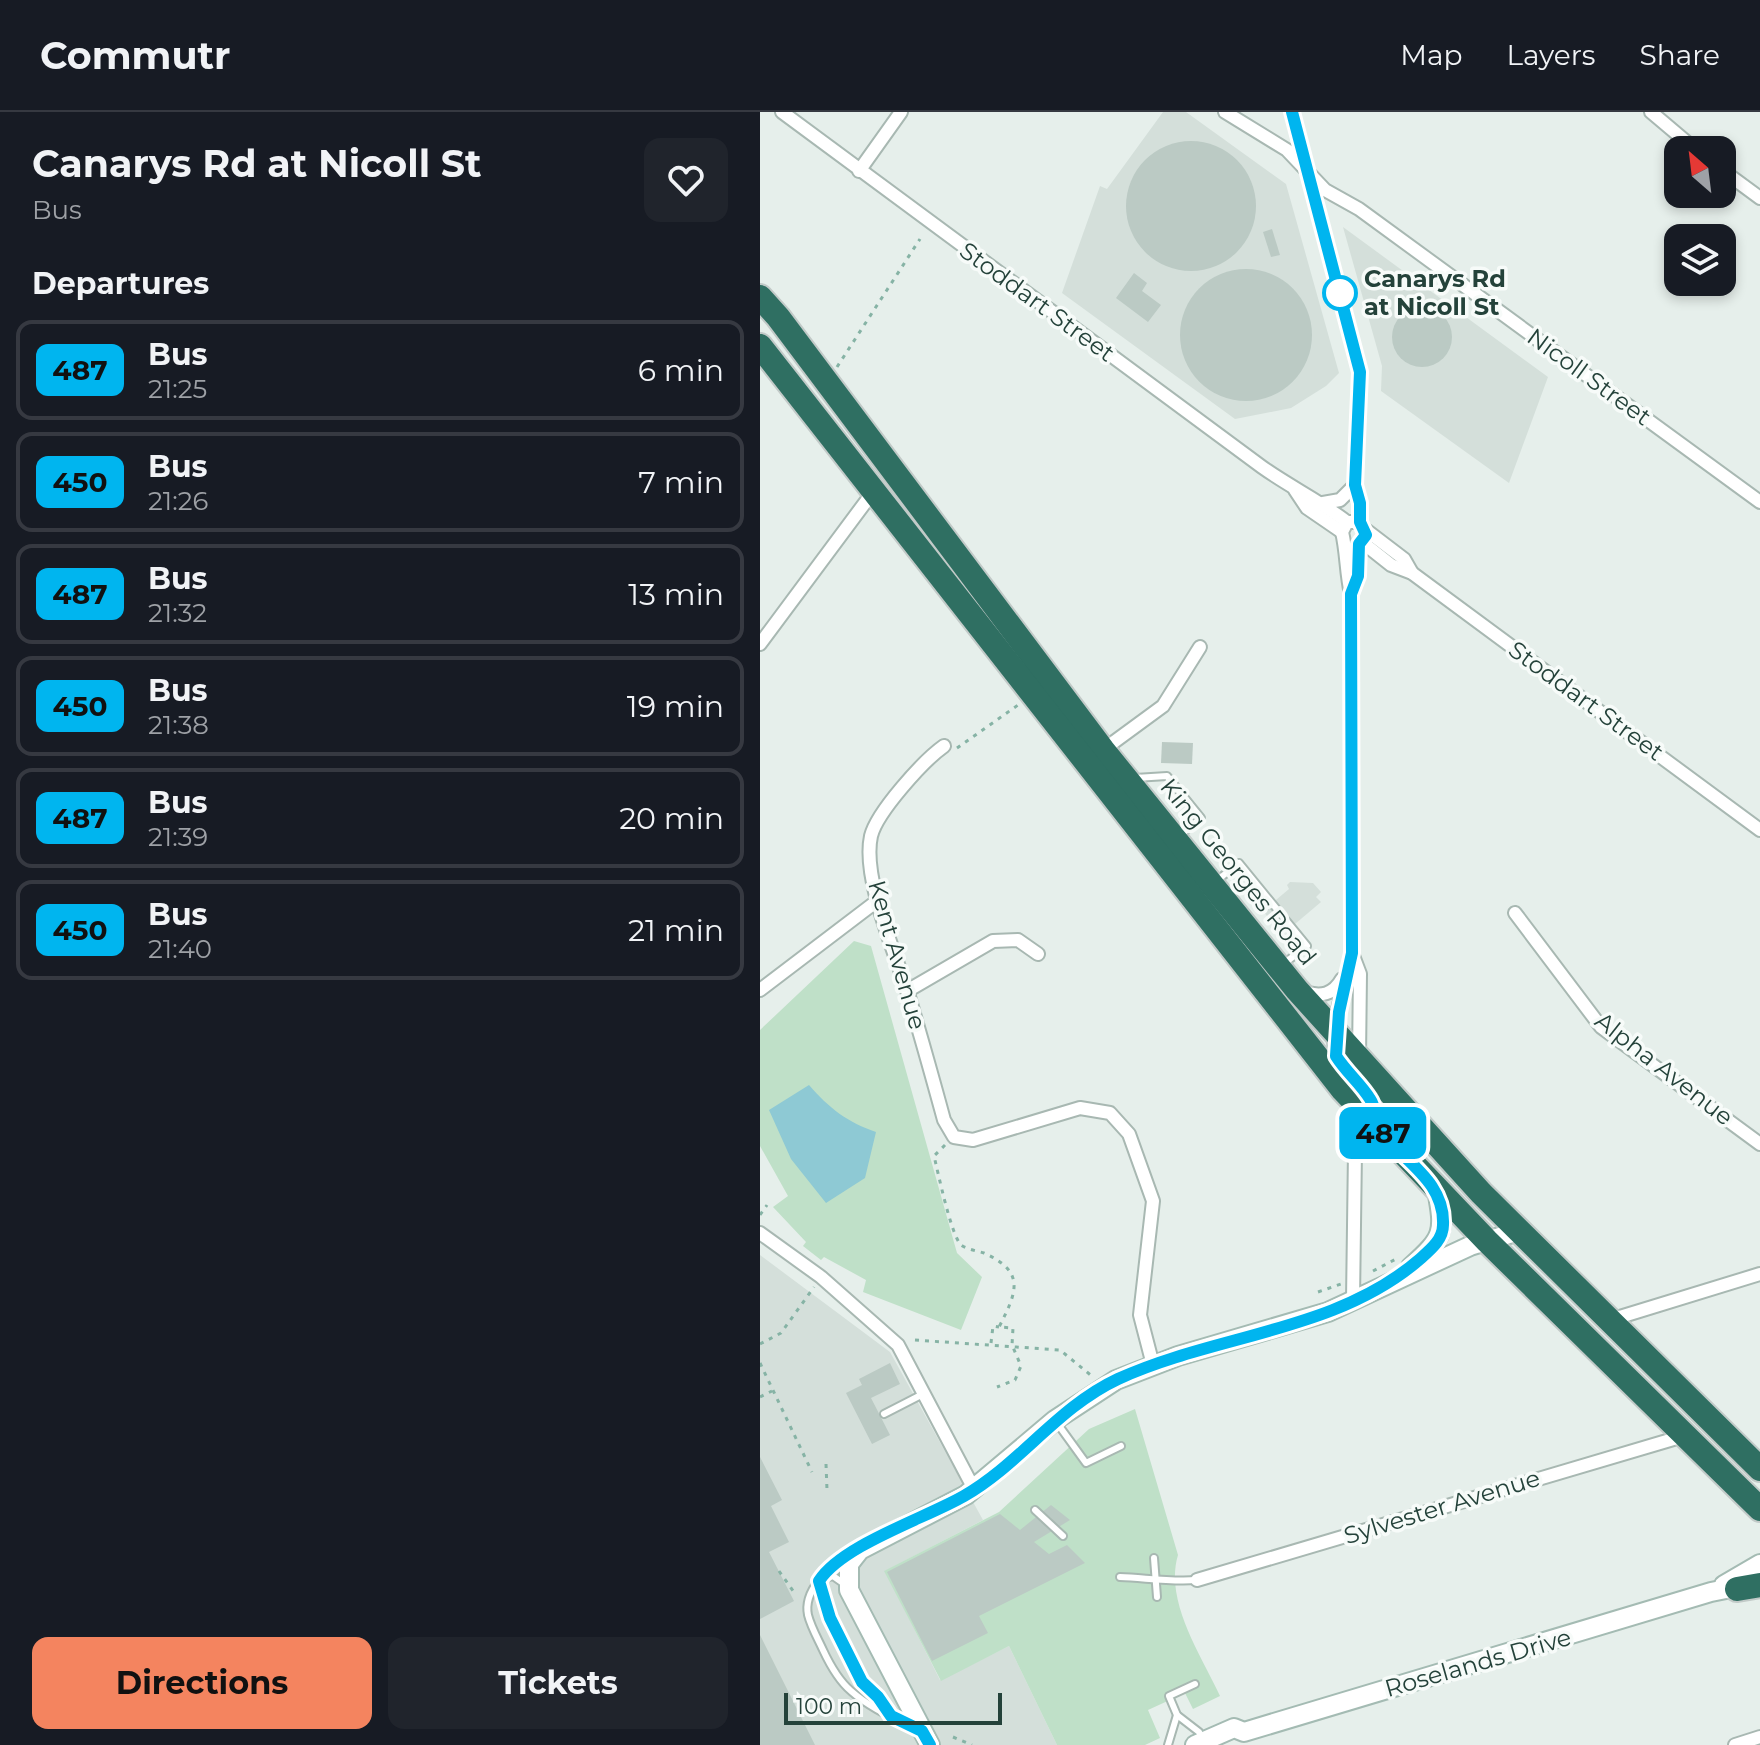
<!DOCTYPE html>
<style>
:root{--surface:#171b24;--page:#20242c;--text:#f1f3f6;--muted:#9ea1a6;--line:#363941;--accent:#f4845f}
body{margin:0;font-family:Montserrat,sans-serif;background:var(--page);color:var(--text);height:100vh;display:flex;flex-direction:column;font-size:30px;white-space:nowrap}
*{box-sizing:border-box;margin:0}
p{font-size:26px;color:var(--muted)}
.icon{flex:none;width:44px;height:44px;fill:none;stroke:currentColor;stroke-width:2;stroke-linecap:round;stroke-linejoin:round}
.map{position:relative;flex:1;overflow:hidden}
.details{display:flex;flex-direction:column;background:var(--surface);width:760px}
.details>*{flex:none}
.badge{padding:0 16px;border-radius:12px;font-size:28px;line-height:52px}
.needle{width:52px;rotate:332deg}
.fabs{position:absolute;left:904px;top:24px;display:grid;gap:16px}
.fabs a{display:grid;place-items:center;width:72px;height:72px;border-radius:16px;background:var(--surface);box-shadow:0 4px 12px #0003;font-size:40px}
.scale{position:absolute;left:24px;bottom:20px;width:218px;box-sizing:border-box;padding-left:8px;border:4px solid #24423a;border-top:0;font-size:22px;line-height:28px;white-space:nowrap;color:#24423a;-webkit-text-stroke:6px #f7fbf9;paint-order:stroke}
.map>.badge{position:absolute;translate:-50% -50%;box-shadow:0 0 0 4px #fff}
h2{padding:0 32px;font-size:30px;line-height:72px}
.round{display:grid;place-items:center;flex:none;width:84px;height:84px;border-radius:16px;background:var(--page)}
.head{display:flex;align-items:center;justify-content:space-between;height:136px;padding:0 32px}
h1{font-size:38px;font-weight:700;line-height:60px}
.cta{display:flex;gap:16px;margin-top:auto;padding:16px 32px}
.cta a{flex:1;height:92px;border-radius:16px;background:var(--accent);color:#111;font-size:32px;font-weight:700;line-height:92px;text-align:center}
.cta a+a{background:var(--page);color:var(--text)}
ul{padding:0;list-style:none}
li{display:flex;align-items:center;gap:24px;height:100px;margin:0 16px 12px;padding:0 16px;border:4px solid var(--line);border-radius:16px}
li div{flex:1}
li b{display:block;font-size:30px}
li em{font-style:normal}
li .badge{min-width:88px;font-weight:700;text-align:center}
header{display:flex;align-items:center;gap:48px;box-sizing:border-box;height:112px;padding:0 40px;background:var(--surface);border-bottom:2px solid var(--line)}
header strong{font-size:38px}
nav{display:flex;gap:44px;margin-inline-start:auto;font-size:28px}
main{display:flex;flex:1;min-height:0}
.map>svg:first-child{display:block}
</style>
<header>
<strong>Commutr</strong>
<nav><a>Map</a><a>Layers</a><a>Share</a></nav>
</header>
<main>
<section class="details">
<div class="head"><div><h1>Canarys Rd at Nicoll St</h1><p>Bus</p></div><a class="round"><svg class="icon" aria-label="heart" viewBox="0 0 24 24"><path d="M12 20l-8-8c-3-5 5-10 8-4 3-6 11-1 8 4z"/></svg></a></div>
<h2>Departures</h2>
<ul>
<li><span class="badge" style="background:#00b5ef;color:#111">487</span><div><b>Bus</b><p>21:25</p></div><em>6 min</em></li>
<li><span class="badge" style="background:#00b5ef;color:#111">450</span><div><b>Bus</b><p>21:26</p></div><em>7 min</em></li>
<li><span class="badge" style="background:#00b5ef;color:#111">487</span><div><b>Bus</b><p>21:32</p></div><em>13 min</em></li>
<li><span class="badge" style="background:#00b5ef;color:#111">450</span><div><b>Bus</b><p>21:38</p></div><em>19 min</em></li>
<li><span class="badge" style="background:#00b5ef;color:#111">487</span><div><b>Bus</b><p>21:39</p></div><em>20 min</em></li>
<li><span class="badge" style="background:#00b5ef;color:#111">450</span><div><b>Bus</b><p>21:40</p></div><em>21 min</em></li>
</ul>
<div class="cta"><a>Directions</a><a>Tickets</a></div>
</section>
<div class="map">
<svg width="1000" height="1633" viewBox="0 0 1000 1633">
<rect width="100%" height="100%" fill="#e6efeb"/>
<g fill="#d4dfda">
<path d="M403,0H426L526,72L579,261L566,274L531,296L475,307L302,181L340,74L347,77Z"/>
<path d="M583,115L788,265L749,371L621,279L622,254Z"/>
<path d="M530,770L553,771L561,780L556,785L561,790L522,823L503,799L529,777L527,773Z"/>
<path d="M0,1143L130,1240L223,1408L125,1459L180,1568L249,1534L297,1633H0Z"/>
</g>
<g fill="#bfe0c8">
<path d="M94,829L111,834L197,1141L222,1165L201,1218L103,1180L106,1168L64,1145L61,1148L43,1134L46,1130L13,1095L28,1084L0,1034V918Z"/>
<path d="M375,1297L418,1443C404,1489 441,1543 460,1584L433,1597L425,1581L388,1598L400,1626L385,1633H297L249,1534L181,1569L124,1459L239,1400L329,1317Z"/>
</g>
<path fill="#8ec9d4" d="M49,973C69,996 87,1010 116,1020L105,1066L66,1091L31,1047L9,998Z"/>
<g fill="#bbcac4">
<circle cx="431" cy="94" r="65"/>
<path d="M512,117L520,143L511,145L503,120Z"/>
<circle cx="486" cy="223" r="66"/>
<path d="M374,161L387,171L382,179L401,193L388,210L356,186Z"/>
<circle cx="662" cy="225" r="30"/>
<path d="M402,630L433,631L432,652L401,651Z"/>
<path d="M130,1251L140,1272L111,1286L130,1323L112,1332L86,1281L102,1273L99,1267Z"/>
<path d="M0,1345L22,1388L11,1394L29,1430L9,1440L34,1489L0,1507Z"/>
<path d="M291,1393L310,1408L274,1430L289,1442L307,1433L325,1451L219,1504L228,1521L172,1549L127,1460L240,1402L260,1418Z"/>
<path d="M0,1523L55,1633H0Z"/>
</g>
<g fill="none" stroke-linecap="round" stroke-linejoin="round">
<defs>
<g id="lane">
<path d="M375,666L407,664L441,706L418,725"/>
<path d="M455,770L479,751L547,834L522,853"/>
<path d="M124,1302L163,1282"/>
<path d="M297,1311L326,1351L361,1334"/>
<path d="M275,1398L303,1424"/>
<path d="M87,1444C68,1455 43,1479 48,1503C51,1515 58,1527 63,1538C70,1553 78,1568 91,1579C110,1596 132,1605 155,1616"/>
<path d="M394,1446L397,1485"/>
<path d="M360,1465C386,1466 410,1470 437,1468"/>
<path d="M62,1467L73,1464L83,1471"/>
<path d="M59,1469C65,1497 85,1546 102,1570C111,1582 122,1591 131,1604"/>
<path d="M435,1572L409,1584L417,1603L439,1620L442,1626"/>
<path d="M408,1633L417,1603"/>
</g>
<g id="street">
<path d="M22,0L502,355C530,375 560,389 587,410"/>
<path d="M465,0L527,38L565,78L599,97L1000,390"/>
<path d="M532,0L600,260L595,373L600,391V410"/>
<path d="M891,0L936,38"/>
<path d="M962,58L1000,86"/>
<path d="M99,59L141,0"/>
<path d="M535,378L547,396L582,420"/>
<path d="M563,391L580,388L595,373"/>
<path d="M600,410H587L582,420C587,441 586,461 591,482L592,805C592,817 594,830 592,842C587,869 567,918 577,945C585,970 613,980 617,1007"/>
<path d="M606,418L644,447L652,461"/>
<path d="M602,430L631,453L652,461L1000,718"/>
<path d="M591,482L598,464L599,432"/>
<path d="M0,532L113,380"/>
<path d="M184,634C163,649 117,700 111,724C102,765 134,838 147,878C160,921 172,964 184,1008L194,1025L213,1028L320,996L350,1001L369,1022L393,1089L380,1203L393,1253"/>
<path d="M343,638L403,594L440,535"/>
<path d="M755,801L841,915L1000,1032"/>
<path d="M592,841L600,862L599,945"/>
<path d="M0,878L117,789"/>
<path d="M147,879L233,829L258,828L278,842"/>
<path d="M544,880C561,885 573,883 582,867"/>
<path d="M0,1121L61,1165L138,1233L214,1377"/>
<path d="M593,1188L595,1039"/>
<path d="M850,1208L1000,1162"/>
<path d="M437,1468L927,1323"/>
<path d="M975,1633L1000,1625"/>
</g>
<g id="secondary">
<path d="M651,1155C684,1125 685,1121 677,1078"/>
<path d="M964,1473L1000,1452"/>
<path d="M170,1633L89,1478V1452L100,1438L206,1383L295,1308L356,1268L418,1244L568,1200L710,1134L759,1119"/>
<path d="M435,1633L474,1616L484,1620L951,1480L986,1473"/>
</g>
<g id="highway">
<path d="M0,185L18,205L343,638L537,878L721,1081L1000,1357"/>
<path d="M0,234L583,978L727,1129L1000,1397"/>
<path d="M977,1477L1000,1473"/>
</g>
</defs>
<use href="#lane" stroke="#a8b8b2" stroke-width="10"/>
<use href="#street" stroke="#a8b8b2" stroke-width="16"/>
<use href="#secondary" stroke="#a4bbb3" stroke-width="22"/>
<use href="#highway" stroke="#c2cac8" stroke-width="28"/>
<g stroke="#86b3a5" stroke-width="3" stroke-dasharray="4 6" stroke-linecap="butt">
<path d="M77,255L160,127"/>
<path d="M197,636L258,593"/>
<path d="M185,1033L174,1044C178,1060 191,1123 201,1133C206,1137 217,1139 224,1141C266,1160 257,1180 239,1215L253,1216L252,1233L261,1254L255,1268L237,1275"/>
<path d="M0,1103L7,1093"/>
<path d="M613,1159L638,1146"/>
<path d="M558,1180L581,1172"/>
<path d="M155,1228L300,1238L333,1265"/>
<path d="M231,1231L233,1214L239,1215"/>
<path d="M0,1232L21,1221L54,1175"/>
<path d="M0,1251L52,1360"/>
<path d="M0,1285L12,1279"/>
<path d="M66,1352L67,1378"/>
<path d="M19,1459L36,1483"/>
<path d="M193,1625L212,1633"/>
</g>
<use href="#lane" stroke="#fff" stroke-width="6"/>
<use href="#street" stroke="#fff" stroke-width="12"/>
<use href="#secondary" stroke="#fff" stroke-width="18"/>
<use href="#highway" stroke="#2f6f62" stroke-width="24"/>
</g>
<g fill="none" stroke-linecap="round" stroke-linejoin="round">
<defs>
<path id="line" d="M170,1633L162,1619L131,1604L118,1585L102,1570L70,1506L59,1469C82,1433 166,1406 204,1384C260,1352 298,1295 358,1267C456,1222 576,1220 660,1147C670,1138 683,1128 683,1113C685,1070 645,1050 622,1021C615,1012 617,997 610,987C601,972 586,960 576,944L579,900L592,841L591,482L598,464L599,432L606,423L600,410V391L595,373L600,260L532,0"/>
</defs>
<use href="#line" stroke="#fff" stroke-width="18"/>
<use href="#line" stroke="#00b5ef" stroke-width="12"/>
</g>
<circle fill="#fff" stroke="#00b5ef" stroke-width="4" cx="580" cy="181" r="16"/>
<g text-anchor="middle" stroke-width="7" stroke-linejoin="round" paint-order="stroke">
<g font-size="24" font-weight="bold" fill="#24423a" stroke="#f7fbf9" text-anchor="start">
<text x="604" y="175">Canarys Rd<tspan x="604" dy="28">at Nicoll St</tspan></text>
</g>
<g font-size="24" fill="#24423a" stroke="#f7fbf9">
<text transform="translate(277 190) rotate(36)" y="8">Stoddart Street</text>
<text transform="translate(829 265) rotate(36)" y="8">Nicoll Street</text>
<text transform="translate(826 589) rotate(36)" y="8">Stoddart Street</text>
<text transform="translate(478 760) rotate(51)" y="8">King Georges Road</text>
<text transform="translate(137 843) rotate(74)" y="8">Kent Avenue</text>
<text transform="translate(904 957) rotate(38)" y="8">Alpha Avenue</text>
<text transform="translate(682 1395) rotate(-17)" y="8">Sylvester Avenue</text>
<text transform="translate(718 1551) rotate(-16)" y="8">Roselands Drive</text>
</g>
</g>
</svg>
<div class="fabs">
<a><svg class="needle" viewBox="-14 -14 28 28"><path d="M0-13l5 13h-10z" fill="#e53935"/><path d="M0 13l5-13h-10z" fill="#9ea1a6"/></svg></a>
<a><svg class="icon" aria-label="layers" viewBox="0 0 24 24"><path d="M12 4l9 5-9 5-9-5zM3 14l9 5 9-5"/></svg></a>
</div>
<div class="scale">100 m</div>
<b class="badge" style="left:623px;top:1021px;background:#00b5ef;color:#111">487</b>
</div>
</main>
